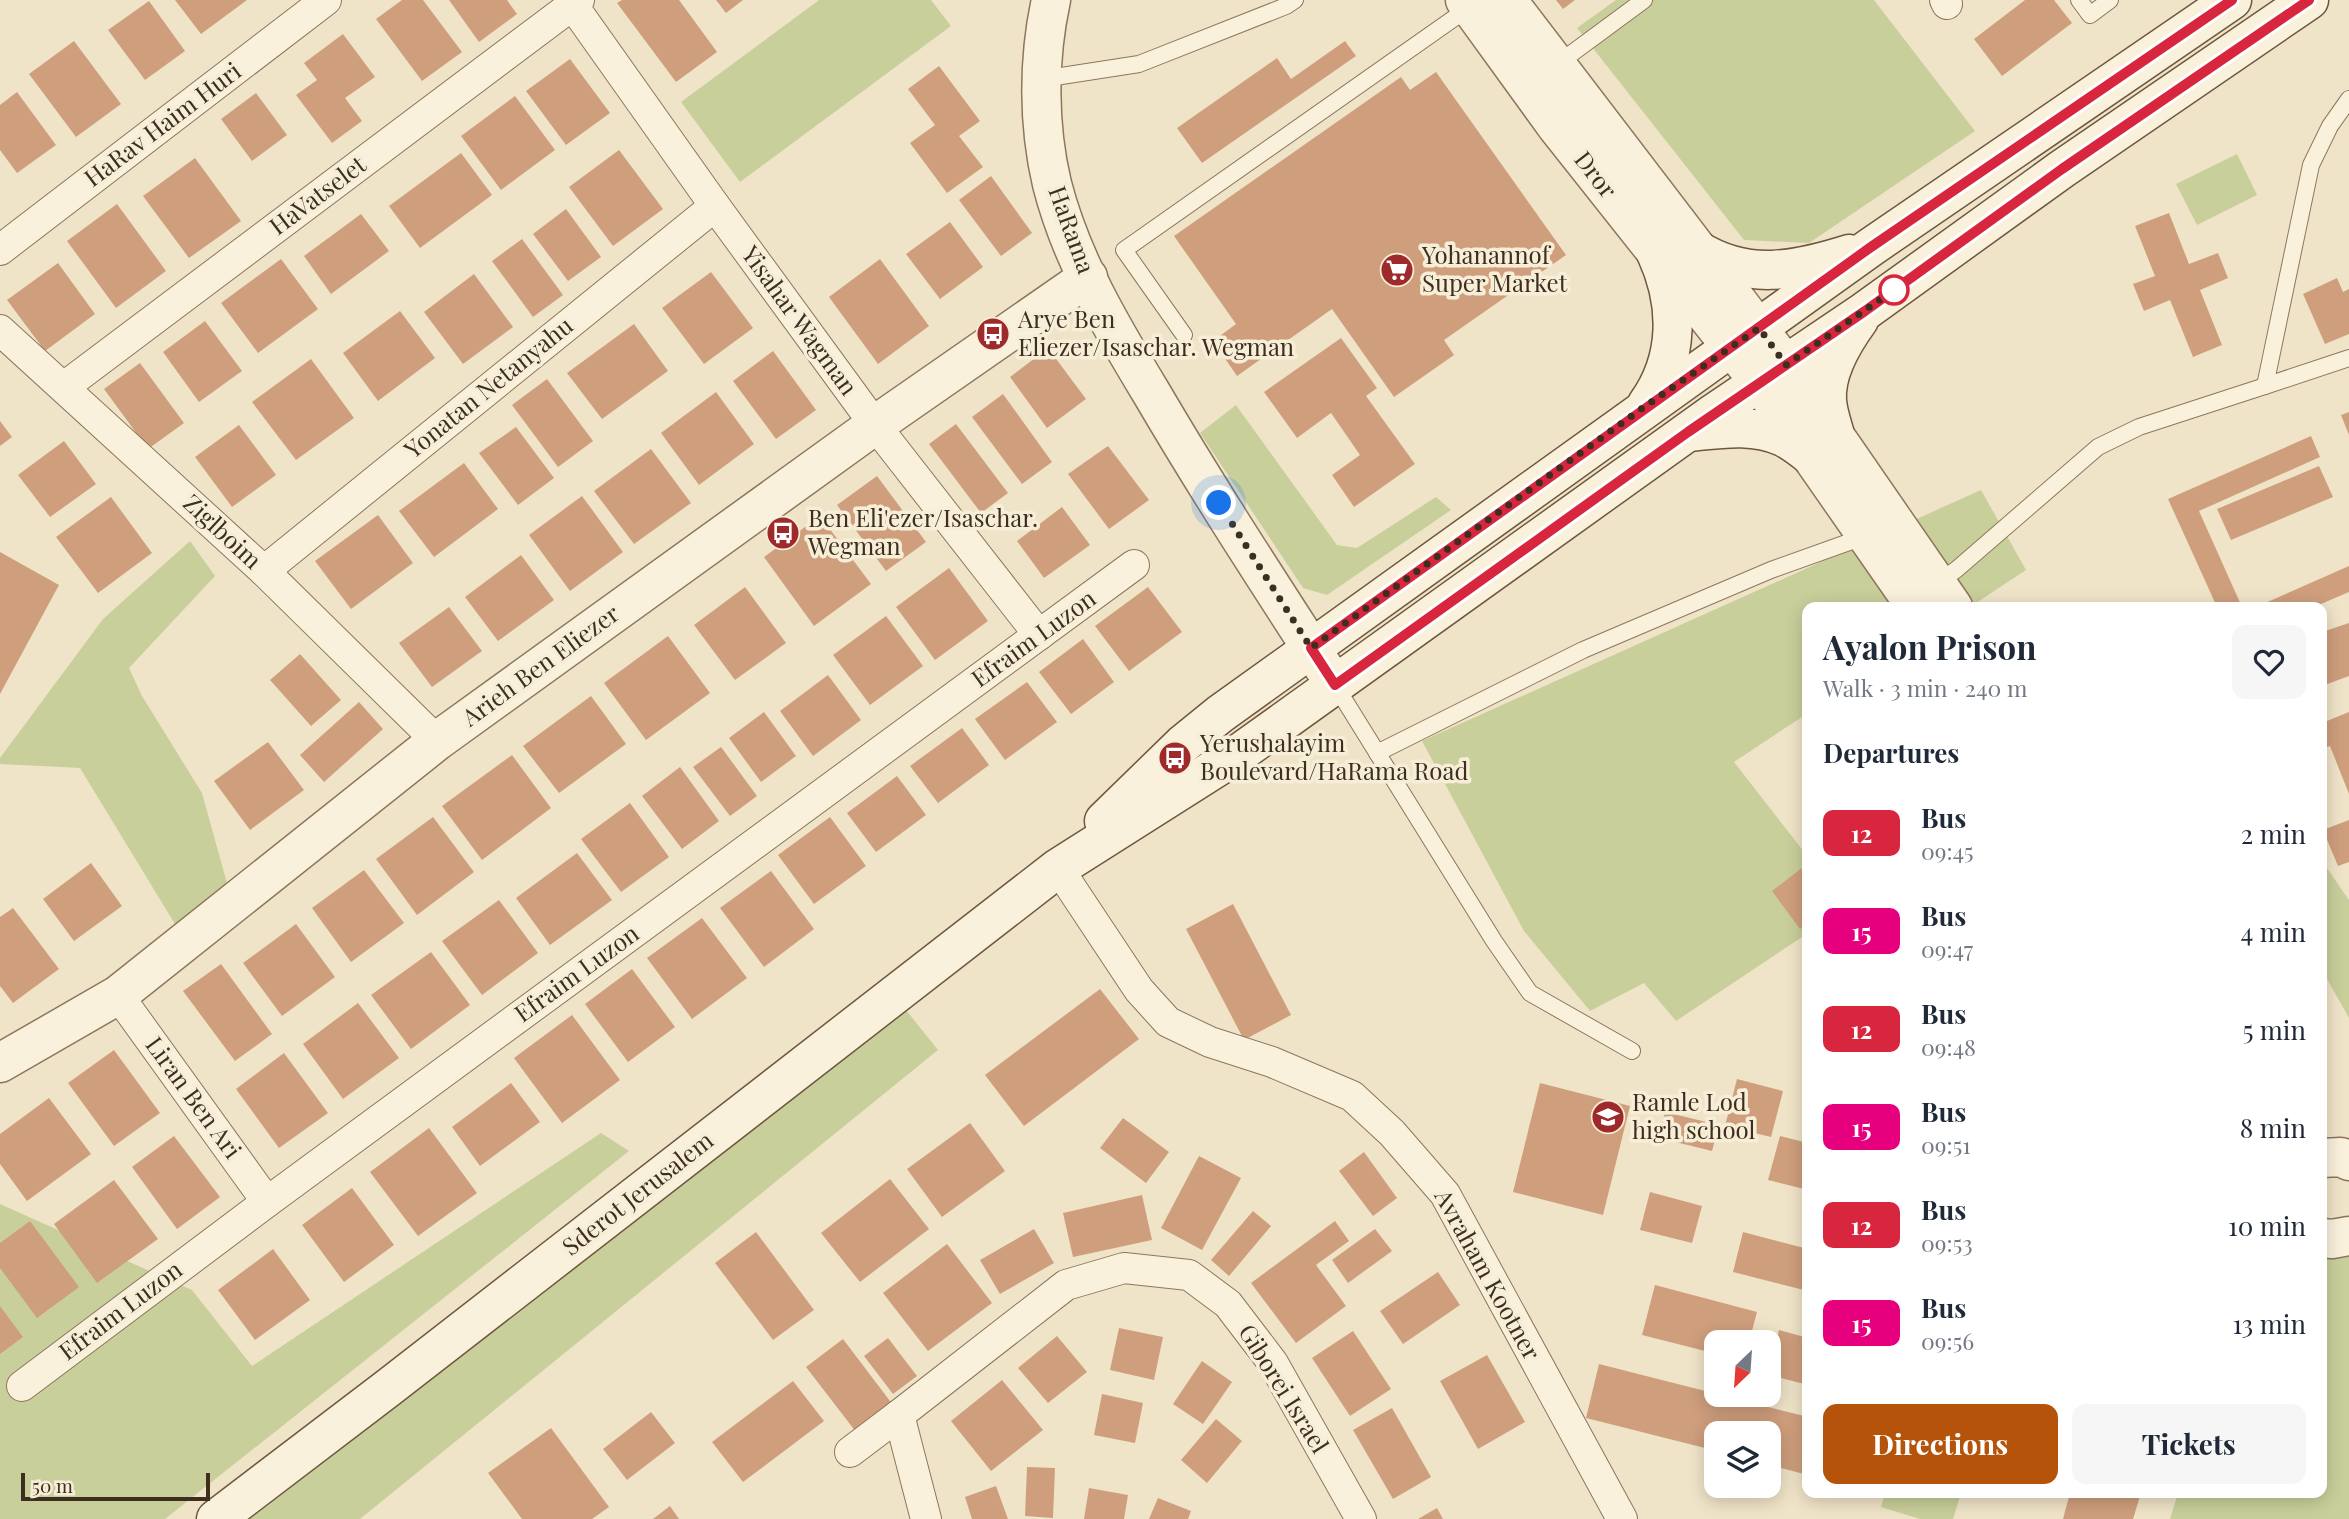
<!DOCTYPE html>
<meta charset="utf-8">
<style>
:root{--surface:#fff;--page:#f6f6f7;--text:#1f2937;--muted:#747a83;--accent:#b45309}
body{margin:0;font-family:"Playfair Display",serif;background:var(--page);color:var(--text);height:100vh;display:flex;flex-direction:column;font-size:26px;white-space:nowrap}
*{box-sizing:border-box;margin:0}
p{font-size:23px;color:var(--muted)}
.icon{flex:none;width:38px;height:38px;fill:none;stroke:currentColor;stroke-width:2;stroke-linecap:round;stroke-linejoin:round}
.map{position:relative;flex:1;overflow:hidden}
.panel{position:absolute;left:1802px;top:602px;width:525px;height:896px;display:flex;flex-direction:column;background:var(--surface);border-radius:14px;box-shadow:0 4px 18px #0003}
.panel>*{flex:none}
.badge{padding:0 14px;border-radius:10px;font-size:24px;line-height:46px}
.needle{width:46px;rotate:205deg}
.tools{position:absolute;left:1704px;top:1330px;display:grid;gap:14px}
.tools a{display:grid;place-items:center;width:77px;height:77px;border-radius:14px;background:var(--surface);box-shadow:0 4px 18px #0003;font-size:35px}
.scale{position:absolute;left:21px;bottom:18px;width:189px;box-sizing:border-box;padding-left:7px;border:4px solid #3d2e20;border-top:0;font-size:19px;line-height:24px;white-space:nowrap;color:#3d2e20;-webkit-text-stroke:5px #f7eed8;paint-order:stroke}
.you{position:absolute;width:35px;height:35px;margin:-18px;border:5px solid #fff;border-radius:50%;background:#1a73e8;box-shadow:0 0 0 10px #1a73e833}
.map>.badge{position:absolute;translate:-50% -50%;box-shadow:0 0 0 4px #fff}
h2{padding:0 21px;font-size:26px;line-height:63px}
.round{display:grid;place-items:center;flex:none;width:74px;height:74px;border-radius:14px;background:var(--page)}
.overview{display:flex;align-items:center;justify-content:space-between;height:119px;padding:0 21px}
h1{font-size:33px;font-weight:700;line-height:52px}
.primary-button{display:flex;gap:14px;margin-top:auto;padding:14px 21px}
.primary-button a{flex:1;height:80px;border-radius:14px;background:var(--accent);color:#fff;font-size:28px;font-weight:700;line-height:80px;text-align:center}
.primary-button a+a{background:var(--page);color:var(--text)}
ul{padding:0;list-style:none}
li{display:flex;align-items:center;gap:21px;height:98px;padding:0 21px}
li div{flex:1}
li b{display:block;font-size:26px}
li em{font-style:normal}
li .badge{min-width:77px;font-weight:700;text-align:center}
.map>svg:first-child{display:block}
</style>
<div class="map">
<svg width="2349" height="1519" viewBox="0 0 2349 1519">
<rect width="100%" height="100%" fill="#f0e4c8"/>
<g fill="#c9cf9b">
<path d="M819,0H931L951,26L740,182L681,102Z"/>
<path d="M1616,0H1874L1975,131L1809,243L1744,240L1577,28Z"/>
<path d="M2237,154L2257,195L2197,225L2176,184Z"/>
<path d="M1236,405L1337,545L1357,548L1436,497L1451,510L1327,595L1303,588L1200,433Z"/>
<path d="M1981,490L2026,570L1970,607H1808V713L1734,762L1808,857V933L1676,1021L1644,983L1590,1011L1524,931L1422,741Z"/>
<path d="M190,541L215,576L129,668L142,696L202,793L228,887L178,929L80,768L0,764V758L103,619Z"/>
<path d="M2322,861L2349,900V1018L2322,970Z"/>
<path d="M894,995L938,1050L360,1519H242Z"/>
<path d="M601,1133L629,1151L165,1519H0V1204L192,1290L252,1366Z"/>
<path d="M2322,1247H2349V1519H2170L2178,1493H2322Z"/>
<path d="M1885,1493H1961L1953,1519H1920L1881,1507Z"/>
</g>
<g fill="#cf9f7d">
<path d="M175,0H247L201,34Z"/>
<path d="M402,0H423L462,52L422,81L376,19Z"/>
<path d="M449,0H507L517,14L479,42Z"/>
<path d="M622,0H679L717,52L676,82L617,3Z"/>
<path d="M716,0H743L726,13Z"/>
<path d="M1556,0H1575L1563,9Z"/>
<path d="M2025,0H2054L2072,23L2002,76L1974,39Z"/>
<path d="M149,1L185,51L145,80L108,30Z"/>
<path d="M343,34L375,77L345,98L362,121L332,143L296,95L317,80L304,63Z"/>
<path d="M74,41L121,104L76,137L29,74Z"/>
<path d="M1345,41L1356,56L1202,163L1177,128L1277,58L1291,79Z"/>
<path d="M570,59L610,113L566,145L526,91Z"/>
<path d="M939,66L980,121L959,136L983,167L947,193L910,143L935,125L908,89Z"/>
<path d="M1436,72L1566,255L1444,340L1454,355L1394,397L1332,309L1237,376L1213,341L1236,324L1174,236L1401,77L1410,90Z"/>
<path d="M17,92L56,145L17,173L0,150V105Z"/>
<path d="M256,93L287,135L252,161L221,119Z"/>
<path d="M515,96L555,150L501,190L461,136Z"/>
<path d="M619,150L663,209L613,246L569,187Z"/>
<path d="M461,153L492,195L420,248L389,206Z"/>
<path d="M195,158L241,221L189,258L143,196Z"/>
<path d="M991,176L1032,233L1001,256L959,200Z"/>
<path d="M117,204L166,271L116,308L67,241Z"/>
<path d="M566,209L601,257L568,281L533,234Z"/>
<path d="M2169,213L2189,264L2218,253L2228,278L2200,290L2222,345L2193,357L2170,300L2144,311L2133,284L2155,276L2135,226Z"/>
<path d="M361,214L389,251L331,294L304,256Z"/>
<path d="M950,222L983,267L940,299L906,254Z"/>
<path d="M522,239L563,295L533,317L492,261Z"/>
<path d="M281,259L318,309L258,353L221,303Z"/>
<path d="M880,259L929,326L878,364L829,297Z"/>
<path d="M58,263L95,314L45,351L7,300Z"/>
<path d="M711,272L753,328L704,364L662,308Z"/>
<path d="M474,274L513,327L463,364L424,312Z"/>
<path d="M2337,278L2343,292L2349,289V334L2325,344L2303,294Z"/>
<path d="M400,311L435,358L378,401L343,353Z"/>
<path d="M205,321L242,371L199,402L163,352Z"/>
<path d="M634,324L668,371L602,419L567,373Z"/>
<path d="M1341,338L1377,388L1366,396L1415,464L1354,507L1332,475L1360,455L1331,413L1297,438L1264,392Z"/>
<path d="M1048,348L1086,399L1047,428L1010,377Z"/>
<path d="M773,351L816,410L776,439L733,381Z"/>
<path d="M311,359L354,418L296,460L252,402Z"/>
<path d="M140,363L184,423L148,449L104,389Z"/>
<path d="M547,379L593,441L558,467L512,405Z"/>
<path d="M716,392L754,444L699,485L661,433Z"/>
<path d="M1003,394L1052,462L1022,484L972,417Z"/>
<path d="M2349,412V435L2341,415Z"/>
<path d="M0,421L12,437L0,446Z"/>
<path d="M956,424L1008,493L981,513L929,444Z"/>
<path d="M239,425L276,475L232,507L195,457Z"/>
<path d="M516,427L554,478L518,505L479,453Z"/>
<path d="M2311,436L2320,457L2199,511L2242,607H2217L2168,499Z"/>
<path d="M64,441L96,484L50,517L18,475Z"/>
<path d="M1108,446L1149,500L1109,529L1068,474Z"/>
<path d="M651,449L691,503L634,544L594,491Z"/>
<path d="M464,463L498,509L434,557L399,511Z"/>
<path d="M2319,466L2333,497L2231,540L2217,509Z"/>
<path d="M877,476L926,542L886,571L837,505Z"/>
<path d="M582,496L623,552L570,591L529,535Z"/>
<path d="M111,497L152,553L98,593L56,537Z"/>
<path d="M1062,507L1090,545L1044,578L1017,541Z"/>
<path d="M378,515L413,563L351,609L315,561Z"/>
<path d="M820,516L871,584L814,626L764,557Z"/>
<path d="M0,552L59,585L0,694Z"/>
<path d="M521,555L554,600L498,641L465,597Z"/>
<path d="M2349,566V592L2314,607H2256Z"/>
<path d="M949,568L988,621L935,660L896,607Z"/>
<path d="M745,587L786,643L735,680L694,625Z"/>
<path d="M1148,587L1182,632L1129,671L1095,626Z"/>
<path d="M449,607L482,651L432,687L399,643Z"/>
<path d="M886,616L923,666L870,705L833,655Z"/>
<path d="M2349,623V676L2322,686V632Z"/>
<path d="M668,636L710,693L646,740L604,683Z"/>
<path d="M1083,639L1114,682L1071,714L1039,672Z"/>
<path d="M300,654L341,700L311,726L270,680Z"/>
<path d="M828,675L861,720L813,756L780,711Z"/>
<path d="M1027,682L1057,722L1005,760L975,719Z"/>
<path d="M591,696L626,744L559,793L523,746Z"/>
<path d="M359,702L383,729L324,782L300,755Z"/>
<path d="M764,712L796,756L761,782L729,738Z"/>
<path d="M2349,712V794L2330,746L2322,749V723Z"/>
<path d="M962,728L989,765L938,803L910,766Z"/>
<path d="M268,742L304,790L250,830L214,781Z"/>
<path d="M721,747L757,796L730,816L693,767Z"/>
<path d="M512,755L551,808L482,860L442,806Z"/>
<path d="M680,767L719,821L682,849L642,796Z"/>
<path d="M897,776L926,815L876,852L847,813Z"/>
<path d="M630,803L669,857L621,892L581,839Z"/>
<path d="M433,817L474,872L417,915L376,859Z"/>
<path d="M830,817L866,866L814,904L778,855Z"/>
<path d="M2349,820V862L2338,866L2323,830Z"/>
<path d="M577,853L612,900L550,945L516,898Z"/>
<path d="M91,863L122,906L74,941L43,899Z"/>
<path d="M1802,868L1808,876V924L1800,929L1772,891Z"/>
<path d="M364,870L404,923L351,962L312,908Z"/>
<path d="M771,871L814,929L764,967L720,908Z"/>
<path d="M499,900L538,953L482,995L442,941Z"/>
<path d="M1233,904L1291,1015L1244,1040L1186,929Z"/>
<path d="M13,908L59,969L13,1003L0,986V917Z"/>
<path d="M702,918L747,978L692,1019L647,958Z"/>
<path d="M296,924L335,977L282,1016L243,963Z"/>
<path d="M431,952L470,1005L411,1049L371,995Z"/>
<path d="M221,964L272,1034L235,1061L183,991Z"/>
<path d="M632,969L675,1027L628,1062L585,1004Z"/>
<path d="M1100,989L1139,1039L1024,1126L985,1075Z"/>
<path d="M358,1003L399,1058L343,1099L303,1044Z"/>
<path d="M572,1015L620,1080L562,1123L514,1058Z"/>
<path d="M114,1050L160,1113L114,1146L68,1083Z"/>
<path d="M284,1053L328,1113L279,1148L236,1089Z"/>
<path d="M1737,1079L1783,1091L1771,1137L1725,1126Z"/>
<path d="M511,1083L540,1122L480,1166L452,1127Z"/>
<path d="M1540,1083L1630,1106L1603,1215L1513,1192Z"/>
<path d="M49,1098L91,1154L27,1201L0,1164V1134Z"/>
<path d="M1665,1112L1719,1125L1712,1151L1659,1138Z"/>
<path d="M1123,1118L1169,1152L1146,1183L1100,1148Z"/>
<path d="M970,1123L1005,1171L942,1217L907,1169Z"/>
<path d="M429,1128L477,1193L418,1236L370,1172Z"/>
<path d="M174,1136L220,1197L177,1229L132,1167Z"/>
<path d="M1780,1136L1808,1143V1190L1768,1180Z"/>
<path d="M1364,1152L1397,1198L1373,1216L1339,1171Z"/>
<path d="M1199,1156L1241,1178L1202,1250L1161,1228Z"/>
<path d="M890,1179L929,1229L860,1282L821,1233Z"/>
<path d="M114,1180L158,1239L97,1283L54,1224Z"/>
<path d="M352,1188L394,1245L344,1282L302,1225Z"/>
<path d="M1650,1192L1702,1206L1692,1243L1640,1230Z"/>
<path d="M1142,1195L1152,1240L1073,1257L1063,1213Z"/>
<path d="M1253,1211L1271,1226L1229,1276L1211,1260Z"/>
<path d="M30,1221L79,1287L37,1318L0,1268V1243Z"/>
<path d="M1335,1221L1349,1241L1316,1265L1346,1306L1296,1343L1251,1283Z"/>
<path d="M1034,1229L1054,1263L1000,1294L980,1260Z"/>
<path d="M1375,1229L1392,1251L1348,1283L1332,1260Z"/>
<path d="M756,1232L814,1310L773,1340L715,1263Z"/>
<path d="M1743,1232L1808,1249V1291L1733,1272Z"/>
<path d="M947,1244L992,1303L928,1351L883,1293Z"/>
<path d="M273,1249L310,1300L255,1340L218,1290Z"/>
<path d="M1438,1272L1460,1305L1403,1344L1380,1311Z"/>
<path d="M1655,1285L1757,1312L1749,1342H1717V1354L1642,1335Z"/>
<path d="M0,1306L23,1337L0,1354Z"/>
<path d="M1119,1328L1163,1337L1154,1380L1110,1370Z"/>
<path d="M1779,1330L1808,1338V1385L1769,1375Z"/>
<path d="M1353,1331L1391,1389L1350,1416L1312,1358Z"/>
<path d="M1057,1336L1087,1372L1048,1403L1018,1368Z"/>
<path d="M888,1338L917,1376L893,1394L864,1356Z"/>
<path d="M843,1339L893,1405L856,1432L806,1367Z"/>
<path d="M1487,1355L1525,1422L1478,1449L1440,1381Z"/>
<path d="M1202,1361L1232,1382L1203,1424L1173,1404Z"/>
<path d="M1599,1364L1808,1417V1475L1769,1465V1433H1717V1451L1586,1418Z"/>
<path d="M1002,1380L1043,1430L991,1471L951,1421Z"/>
<path d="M793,1381L824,1421L743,1482L712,1442Z"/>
<path d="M1102,1394L1143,1403L1135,1443L1094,1435Z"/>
<path d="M1392,1408L1431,1477L1393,1499L1353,1430Z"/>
<path d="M651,1412L675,1443L627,1480L603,1449Z"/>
<path d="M1216,1419L1242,1441L1207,1483L1181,1460Z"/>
<path d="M551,1428L609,1507L592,1519H522L488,1473Z"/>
<path d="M1027,1467L1055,1468L1053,1518L1025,1516Z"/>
<path d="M996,1486L1008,1519H972L965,1497Z"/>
<path d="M1089,1488L1128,1495L1124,1519H1084Z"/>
<path d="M2070,1493H2141L2133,1519H2063Z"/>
<path d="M1158,1498L1191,1511L1188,1519H1149Z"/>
<path d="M670,1506L679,1519H653Z"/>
<path d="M1437,1508L1443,1519H1418Z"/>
</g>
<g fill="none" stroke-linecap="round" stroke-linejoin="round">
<defs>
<g id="service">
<path d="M2079,0L2090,15L2110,0"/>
<path d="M1556,65L1644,0"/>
<path d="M1042,79L1139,64L1286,6L1295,0"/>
<path d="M1184,335L1124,250L1470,7"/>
<path d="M2265,386L2349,358"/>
<path d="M1935,585L1957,569L2098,447L2139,427L2265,386L2311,165L2330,126L2349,99"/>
<path d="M1335,685L1494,941L1530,993L1632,1051"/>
<path d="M1377,753L1583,650L1771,570L1866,536"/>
</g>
<g id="minor">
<path d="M569,0L715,206L875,425L1039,635"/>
<path d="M1945,0L1947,4"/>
<path d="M0,250L326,0"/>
<path d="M0,330L264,571L437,741"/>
<path d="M64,387L579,0"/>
<path d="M264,571L715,206"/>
<path d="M1058,868L1139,990L1168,1022L1210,1042L1272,1062L1352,1096L1392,1133L1445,1194L1622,1519"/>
<path d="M118,995L267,1202"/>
<path d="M22,1386L267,1202L1134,565"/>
<path d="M850,1452L899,1415"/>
<path d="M926,1519L899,1415L1066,1285L1124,1268L1189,1275L1228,1304L1273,1363L1361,1519"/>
</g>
<g id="tertiary">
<path d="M1051,0C1038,59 1038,125 1052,184C1071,259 1112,328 1152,394C1210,493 1273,589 1335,685"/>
<path d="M1465,0L1557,127L1760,383L1916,607"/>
<path d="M1507,0L1786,365L1953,607"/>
<path d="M0,1063L118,995L437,741L875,425L1088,277"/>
<path d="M2322,1158L2341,1157L2349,1161"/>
<path d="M2322,1238L2332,1239L2349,1236"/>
</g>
<g id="secondary">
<path d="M1696,249C1747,281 1795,271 1849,254"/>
<path d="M1647,404C1680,358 1679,303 1656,253"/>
<path d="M1688,432C1719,429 1753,423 1783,437C1792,441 1802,449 1811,456"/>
<path d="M1836,439C1833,426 1828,414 1827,401C1825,373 1843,342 1859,320"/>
<path d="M1104,821L1183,744L1220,714L1871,247L2232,0"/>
<path d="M216,1519L388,1388L1058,868L1241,752L1714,413L1865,311L2062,169L2309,0"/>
</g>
</defs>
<use href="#service" stroke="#8d765c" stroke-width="18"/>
<use href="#minor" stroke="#8d765c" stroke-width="32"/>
<use href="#tertiary" stroke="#8d765c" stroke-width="41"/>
<use href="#secondary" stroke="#6f573f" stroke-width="41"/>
<use href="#service" stroke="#faf1dc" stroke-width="16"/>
<use href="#minor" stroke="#faf1dc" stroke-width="30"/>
<use href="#tertiary" stroke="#faf1dc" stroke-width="38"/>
<use href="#secondary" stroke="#faf1dc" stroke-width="38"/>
</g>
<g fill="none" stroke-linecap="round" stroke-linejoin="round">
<defs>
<path id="line" d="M2232,0L1871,247L1311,648L1335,685L1688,432L1865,311L2062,169L2309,0"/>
</defs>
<use href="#line" stroke="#fff" stroke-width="16"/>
<use href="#line" stroke="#d7263d" stroke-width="10"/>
<path stroke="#3d2e20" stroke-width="7" stroke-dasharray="0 12.6" d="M1219,503L1311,648L1644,407L1759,328L1786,365L1894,290"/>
</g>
<defs>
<symbol id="supermarket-disc" viewBox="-11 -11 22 22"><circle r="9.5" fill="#9e2a2b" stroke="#f7eed8"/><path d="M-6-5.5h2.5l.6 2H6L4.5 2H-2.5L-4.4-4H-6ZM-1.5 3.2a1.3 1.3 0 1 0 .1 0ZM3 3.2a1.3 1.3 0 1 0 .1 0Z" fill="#fff"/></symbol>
<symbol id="bus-disc" viewBox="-11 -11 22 22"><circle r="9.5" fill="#9e2a2b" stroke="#f7eed8"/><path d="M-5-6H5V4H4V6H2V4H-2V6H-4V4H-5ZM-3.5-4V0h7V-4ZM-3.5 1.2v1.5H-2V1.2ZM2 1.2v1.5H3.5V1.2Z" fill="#fff"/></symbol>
<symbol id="school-disc" viewBox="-11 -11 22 22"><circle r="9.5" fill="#9e2a2b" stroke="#f7eed8"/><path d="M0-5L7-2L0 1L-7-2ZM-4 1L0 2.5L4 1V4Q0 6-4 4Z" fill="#fff"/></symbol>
</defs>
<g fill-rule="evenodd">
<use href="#supermarket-disc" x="1378" y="251" width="38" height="38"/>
<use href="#bus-disc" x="974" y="315" width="38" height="38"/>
<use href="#bus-disc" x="764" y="514" width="38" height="38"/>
<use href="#bus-disc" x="1156" y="739" width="38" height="38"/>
<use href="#school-disc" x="1589" y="1098" width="38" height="38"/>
</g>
<circle fill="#fff" stroke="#d7263d" stroke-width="3.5" cx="1894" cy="290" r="14"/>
<g text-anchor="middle" stroke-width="7" stroke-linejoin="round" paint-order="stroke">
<g font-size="24" fill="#3d2e20" stroke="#f7eed8">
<text transform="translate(163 125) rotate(-37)" y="8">HaRav Haim Huri</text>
<text transform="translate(1595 175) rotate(52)" y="8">Dror</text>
<text transform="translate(318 196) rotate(-37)" y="8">HaVatselet</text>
<text transform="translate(1071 230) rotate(70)" y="8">HaRama</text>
<text transform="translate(799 321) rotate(54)" y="8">Yisahar Wagman</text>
<text transform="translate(489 388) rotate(-39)" y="8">Yonatan Netanyahu</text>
<text transform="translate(222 532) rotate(43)" y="8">Ziglboim</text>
<text transform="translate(1034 639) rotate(-36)" y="8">Efraim Luzon</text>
<text transform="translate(541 666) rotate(-36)" y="8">Arieh Ben Eliezer</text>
<text transform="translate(577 974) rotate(-36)" y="8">Efraim Luzon</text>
<text transform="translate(193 1098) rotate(54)" y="8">Liran Ben Ari</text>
<text transform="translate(638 1194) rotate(-38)" y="8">Sderot Jerusalem</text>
<text transform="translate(1487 1275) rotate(61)" y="8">Avraham Kootner</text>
<text transform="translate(121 1311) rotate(-37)" y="8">Efraim Luzon</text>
<text transform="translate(1283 1389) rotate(58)" y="8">Giborei Israel</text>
</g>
<g font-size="24" fill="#3d2e20" stroke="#f7eed8" text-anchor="start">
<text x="1422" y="264">Yohanannof<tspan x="1422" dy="28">Super Market</tspan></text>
<text x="1018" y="328">Arye Ben<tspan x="1018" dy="28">Eliezer/Isaschar. Wegman</tspan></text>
<text x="808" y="527">Ben Eli'ezer/Isaschar.<tspan x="808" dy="28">Wegman</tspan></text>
<text x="1200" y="752">Yerushalayim<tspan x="1200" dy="28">Boulevard/HaRama Road</tspan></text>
<text x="1632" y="1111">Ramle Lod<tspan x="1632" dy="28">high school</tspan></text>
</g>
</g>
</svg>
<div class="tools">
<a><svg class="needle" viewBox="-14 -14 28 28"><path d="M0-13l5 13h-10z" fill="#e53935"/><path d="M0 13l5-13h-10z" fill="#747a83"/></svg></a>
<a><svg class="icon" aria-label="layers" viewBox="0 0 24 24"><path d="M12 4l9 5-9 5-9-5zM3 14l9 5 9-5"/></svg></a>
</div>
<div class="scale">50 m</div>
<div class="you" style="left:1219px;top:503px"></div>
<section class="panel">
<div class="overview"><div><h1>Ayalon Prison</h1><p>Walk · 3 min · 240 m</p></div><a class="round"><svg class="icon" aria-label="heart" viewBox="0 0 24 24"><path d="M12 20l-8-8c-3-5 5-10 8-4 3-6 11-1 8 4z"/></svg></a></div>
<h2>Departures</h2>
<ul>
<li><span class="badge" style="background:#d7263d;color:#fff">12</span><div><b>Bus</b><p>09:45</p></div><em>2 min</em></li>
<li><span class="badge" style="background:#e6007e;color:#fff">15</span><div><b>Bus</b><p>09:47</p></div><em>4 min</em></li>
<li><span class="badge" style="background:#d7263d;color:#fff">12</span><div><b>Bus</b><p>09:48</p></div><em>5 min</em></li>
<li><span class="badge" style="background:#e6007e;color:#fff">15</span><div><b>Bus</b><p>09:51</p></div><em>8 min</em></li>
<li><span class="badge" style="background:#d7263d;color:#fff">12</span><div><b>Bus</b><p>09:53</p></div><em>10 min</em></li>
<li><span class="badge" style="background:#e6007e;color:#fff">15</span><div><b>Bus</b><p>09:56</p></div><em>13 min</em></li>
</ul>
<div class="primary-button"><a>Directions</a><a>Tickets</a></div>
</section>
</div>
